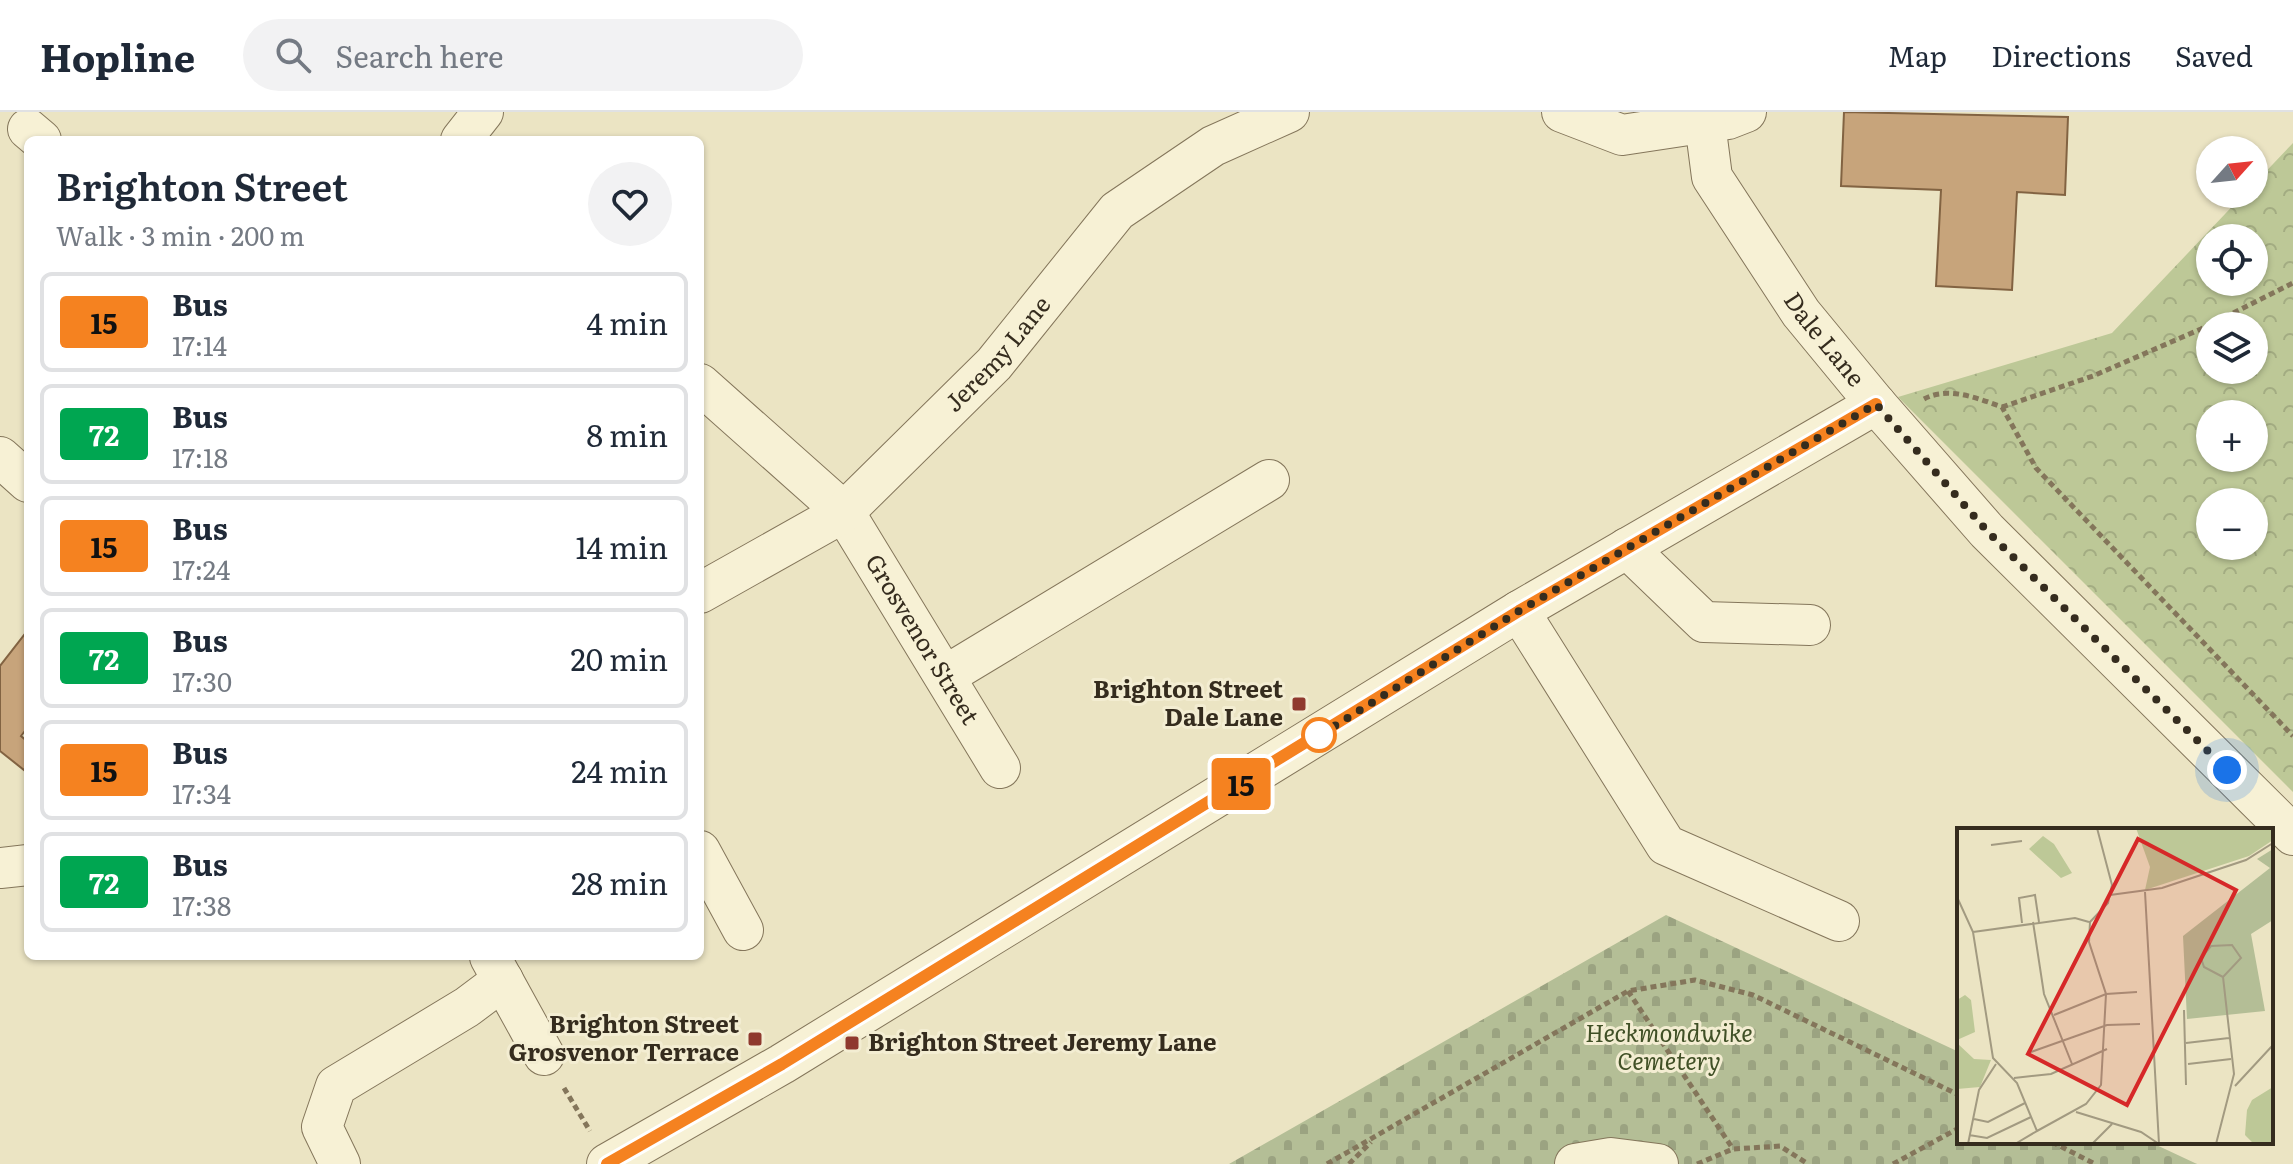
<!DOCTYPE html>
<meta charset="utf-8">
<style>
:root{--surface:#fff;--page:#f2f2f3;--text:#1f2937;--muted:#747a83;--line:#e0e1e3}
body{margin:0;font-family:Literata,serif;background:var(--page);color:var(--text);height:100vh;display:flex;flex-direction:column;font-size:30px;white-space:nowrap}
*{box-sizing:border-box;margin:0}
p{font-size:26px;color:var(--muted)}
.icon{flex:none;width:44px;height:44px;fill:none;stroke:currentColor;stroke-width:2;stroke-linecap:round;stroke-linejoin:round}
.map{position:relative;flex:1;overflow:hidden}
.details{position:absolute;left:24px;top:24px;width:680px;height:824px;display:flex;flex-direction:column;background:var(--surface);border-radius:12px;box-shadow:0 2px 6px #0004}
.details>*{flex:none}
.badge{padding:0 16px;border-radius:6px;font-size:28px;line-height:52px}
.needle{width:52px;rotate:63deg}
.controls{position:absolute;left:2196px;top:24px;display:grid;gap:16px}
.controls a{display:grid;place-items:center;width:72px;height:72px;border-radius:50%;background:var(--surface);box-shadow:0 2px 6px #0004;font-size:40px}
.you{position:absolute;width:40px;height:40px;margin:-20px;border:6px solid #fff;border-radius:50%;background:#1a73e8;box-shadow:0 0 0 12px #1a73e833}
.map>.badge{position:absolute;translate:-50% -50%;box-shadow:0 0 0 4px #fff}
.round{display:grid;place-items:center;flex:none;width:84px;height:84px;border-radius:42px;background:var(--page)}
.head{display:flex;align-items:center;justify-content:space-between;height:136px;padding:0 32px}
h1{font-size:38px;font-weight:600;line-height:60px}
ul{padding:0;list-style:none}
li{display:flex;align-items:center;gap:24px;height:100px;margin:0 16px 12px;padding:0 16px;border:4px solid var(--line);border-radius:12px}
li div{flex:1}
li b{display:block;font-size:30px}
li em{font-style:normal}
li .badge{min-width:88px;font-weight:700;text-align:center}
header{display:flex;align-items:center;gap:48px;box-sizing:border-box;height:112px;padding:0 40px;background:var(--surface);border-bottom:2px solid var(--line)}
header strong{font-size:38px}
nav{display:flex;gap:44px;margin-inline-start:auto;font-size:28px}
.search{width:560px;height:72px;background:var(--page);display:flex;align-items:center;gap:20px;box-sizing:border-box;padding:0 28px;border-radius:44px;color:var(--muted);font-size:30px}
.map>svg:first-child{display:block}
</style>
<header>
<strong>Hopline</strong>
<div class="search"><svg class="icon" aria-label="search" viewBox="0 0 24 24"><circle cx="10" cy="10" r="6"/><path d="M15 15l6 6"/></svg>Search here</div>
<nav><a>Map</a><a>Directions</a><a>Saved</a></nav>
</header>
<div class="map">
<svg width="2293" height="1052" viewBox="0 0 2293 1052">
<defs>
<pattern id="cemetery-stones" width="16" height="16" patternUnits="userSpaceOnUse" patternTransform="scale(2)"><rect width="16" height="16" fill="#b4be96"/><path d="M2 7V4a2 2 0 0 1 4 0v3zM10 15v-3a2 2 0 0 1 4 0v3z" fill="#9ba381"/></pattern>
<pattern id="park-crowns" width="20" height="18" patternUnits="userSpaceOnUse" patternTransform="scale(2)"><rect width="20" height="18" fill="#bdc897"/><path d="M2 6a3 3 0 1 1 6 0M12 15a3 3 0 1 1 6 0" fill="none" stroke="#a3ac82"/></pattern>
</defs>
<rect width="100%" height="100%" fill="#ebe4c3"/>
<path fill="url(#cemetery-stones)" d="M1666,803L1959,940V1030H2150L2197,1052H1229Z"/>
<path fill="url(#park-crowns)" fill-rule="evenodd" d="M2293,31V680L1898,285L2112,221L2244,82H2254V72ZM2210,126H2254V170H2210ZM2210,214H2254V258H2210ZM2210,302H2254V346H2210ZM2210,390H2254V434H2210Z"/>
<g fill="#c7a47b" stroke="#826342" stroke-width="2">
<path d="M1844,0L2068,5L2065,83L2017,80L2012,178L1936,174L1941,78L1841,74Z"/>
<path d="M28,518V615L21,624L28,630V653L24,658L0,639V554Z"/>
</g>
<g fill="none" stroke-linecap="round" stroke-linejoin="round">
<defs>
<g id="minor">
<path d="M1562,0L1622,23L1728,7L1746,0"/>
<path id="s1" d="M1705,11L1712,65L1801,201L1876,292L1987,419L2293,723"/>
<path d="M28,17L41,28"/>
<path d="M461,28L483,0"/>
<path id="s2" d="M700,272L844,400L1000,656"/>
<path d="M0,345L28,370"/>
<path d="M1627,436L1704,510L1810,513"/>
<path id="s3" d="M700,481L844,400L994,252L1117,99L1213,34L1289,0"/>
<path d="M1519,499L1666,733L1839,809"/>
<path d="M945,564L1269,368"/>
<path d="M700,739L743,818"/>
<path d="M0,756L28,753"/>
<path d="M490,845L544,943"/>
<path d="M340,1052L322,1015L336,974L467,895L503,868"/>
<path d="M607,1052L782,952L1519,499L1876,292"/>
<path d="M1575,1052L1611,1046L1658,1052"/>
</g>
</defs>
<use href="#minor" stroke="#84765b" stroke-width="42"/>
<g stroke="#84765b" stroke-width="5" stroke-dasharray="6 4" stroke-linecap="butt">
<path d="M1924,287C1948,274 1977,286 2002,295L2036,356L2293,624"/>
<path d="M2002,295L2093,264L2201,217L2293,171"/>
<path d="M1628,879L1733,1037"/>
<path d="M564,976L590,1019"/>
<path d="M2052,1030L2095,1052"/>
<path d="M1327,1052L1628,879L1695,868L1753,883L1959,983"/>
<path d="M1349,1052L1371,1030"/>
<path d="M1697,1052L1733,1037L1780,1034L1808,1052"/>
<path d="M1893,1052L1959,1016"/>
</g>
<use href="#minor" stroke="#f7f1d5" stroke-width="40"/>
</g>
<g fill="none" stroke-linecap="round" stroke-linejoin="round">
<defs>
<path id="line" d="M607,1052L782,952L1519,499L1876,292"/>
</defs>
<use href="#line" stroke="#fff" stroke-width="18"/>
<use href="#line" stroke="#f58220" stroke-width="12"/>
<path stroke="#352c1e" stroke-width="8" stroke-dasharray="0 14.4" d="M1319,623L1309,630L1519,499L1876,292L1987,419L2227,658"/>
</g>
<g fill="#8f392e" stroke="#f3edd2" stroke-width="3">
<rect x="1291" y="584" width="16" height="16" rx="4"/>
<rect x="747" y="919" width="16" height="16" rx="4"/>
<rect x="844" y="923" width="16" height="16" rx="4"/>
</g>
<circle fill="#fff" stroke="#f58220" stroke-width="4" cx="1319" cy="623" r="16"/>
<g text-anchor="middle" stroke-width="6" stroke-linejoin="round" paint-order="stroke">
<g font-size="24" fill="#352c1e" stroke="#f3edd2">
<text dy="8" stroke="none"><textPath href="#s1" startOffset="252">Dale Lane</textPath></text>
<text dy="8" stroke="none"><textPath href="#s3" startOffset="386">Jeremy Lane</textPath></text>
<text dy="8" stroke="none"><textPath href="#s2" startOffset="342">Grosvenor Street</textPath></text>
</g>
<g font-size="24" font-weight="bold" fill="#352c1e" stroke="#f3edd2" text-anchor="end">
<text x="1283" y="586">Brighton Street<tspan x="1283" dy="28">Dale Lane</tspan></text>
<text x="739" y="921">Brighton Street<tspan x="739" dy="28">Grosvenor Terrace</tspan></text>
<text x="868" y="939" text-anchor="start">Brighton Street Jeremy Lane</text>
</g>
<g font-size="24" font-style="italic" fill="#405026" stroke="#f3edd2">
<text x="1669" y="930">Heckmondwike<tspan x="1669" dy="28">Cemetery</tspan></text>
</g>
</g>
<g transform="translate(1957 716)">
<rect width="316" height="316" fill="#ebe4c3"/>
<path d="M86,8L97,16L115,45L104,50L72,21ZM8,167L14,172L18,204L0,212V172Z" fill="#bdc897"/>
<path d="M0,215L17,231L34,232L23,259L0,261Z" fill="#bdc897"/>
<path d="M316,21V92L294,106L308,183L230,191L226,108L313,40L300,31Z" fill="#b4be96"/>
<path d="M179,0H316V12L292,28L188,62L193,39ZM316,259V316H297L288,307L290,282L295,272Z" fill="#bdc897"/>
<path fill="none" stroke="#a29a81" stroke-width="2" d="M34,17L65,13M188,64L202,316M153,67L205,60L289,32L316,15M0,69L16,104L36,230L60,255L80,303L58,316M76,94L87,166L115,236M65,95L62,70L78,67L82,94M16,104L118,90L132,94M227,182L229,257M97,187L149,166L180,164M229,215L272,210M74,224L150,197L183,196M231,236L274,231M57,250L94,246L150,221M278,258L316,217M119,284L184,304L202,316M17,291L31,294L68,275M80,303L129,276L144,257L149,166L132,114L133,94L151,75L155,57L140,0M12,307L30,310L74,289M11,316L22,262L39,236M135,316L155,296M259,316L277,246L266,149L247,139L244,130L254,118L275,117L284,130L266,149"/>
<path fill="#d62828" fill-opacity="0.15" stroke="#d62828" stroke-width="4" d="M181,11L279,62L170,277L71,226Z"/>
<rect width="316" height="316" fill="none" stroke="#352c1e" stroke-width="4"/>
</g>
</svg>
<div class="controls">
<a><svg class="needle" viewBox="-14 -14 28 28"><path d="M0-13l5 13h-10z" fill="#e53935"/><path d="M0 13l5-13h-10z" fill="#747a83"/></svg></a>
<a><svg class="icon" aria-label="locate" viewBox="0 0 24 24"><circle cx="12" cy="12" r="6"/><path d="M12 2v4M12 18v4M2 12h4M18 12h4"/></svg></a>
<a><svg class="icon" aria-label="layers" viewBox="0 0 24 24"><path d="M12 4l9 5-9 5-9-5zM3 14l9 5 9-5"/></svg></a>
<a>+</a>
<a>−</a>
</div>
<div class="you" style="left:2227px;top:658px"></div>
<b class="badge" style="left:1241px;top:672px;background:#f58220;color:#111">15</b>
<section class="details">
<div class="head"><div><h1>Brighton Street</h1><p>Walk · 3 min · 200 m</p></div><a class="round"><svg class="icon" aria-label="heart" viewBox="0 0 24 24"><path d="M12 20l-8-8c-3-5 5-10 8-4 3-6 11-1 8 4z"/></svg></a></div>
<ul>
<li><span class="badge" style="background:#f58220;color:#111">15</span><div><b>Bus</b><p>17:14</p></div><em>4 min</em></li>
<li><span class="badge" style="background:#00a651;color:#fff">72</span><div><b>Bus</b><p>17:18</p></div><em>8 min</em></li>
<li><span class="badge" style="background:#f58220;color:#111">15</span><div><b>Bus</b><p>17:24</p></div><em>14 min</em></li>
<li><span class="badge" style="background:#00a651;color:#fff">72</span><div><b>Bus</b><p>17:30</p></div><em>20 min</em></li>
<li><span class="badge" style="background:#f58220;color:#111">15</span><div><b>Bus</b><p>17:34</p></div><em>24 min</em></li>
<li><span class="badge" style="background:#00a651;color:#fff">72</span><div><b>Bus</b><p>17:38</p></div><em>28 min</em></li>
</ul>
</section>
</div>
